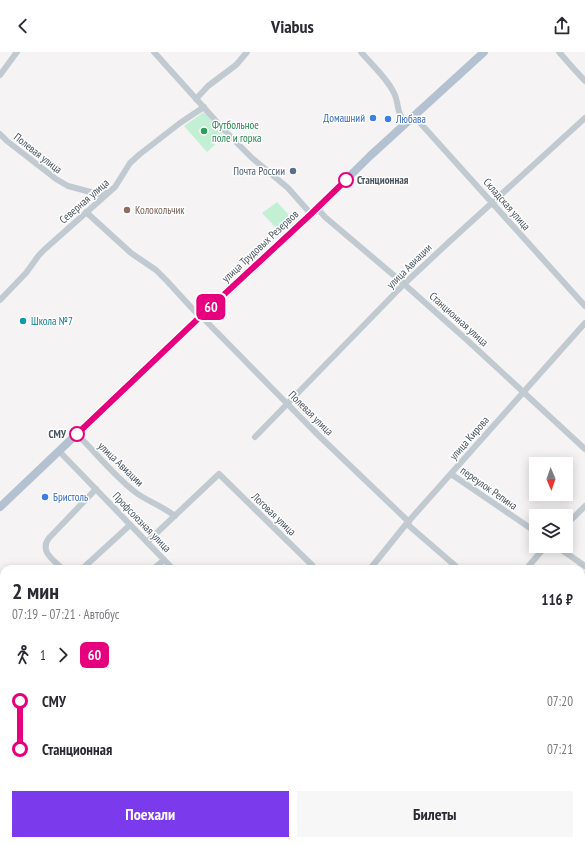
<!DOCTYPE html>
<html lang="ru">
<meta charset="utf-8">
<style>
:root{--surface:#fff;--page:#f7f7f7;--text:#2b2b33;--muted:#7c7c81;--accent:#7c3aed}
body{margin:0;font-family:"PT Sans Narrow",sans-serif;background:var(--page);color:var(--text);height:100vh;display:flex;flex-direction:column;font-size:15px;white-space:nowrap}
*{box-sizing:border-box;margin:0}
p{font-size:13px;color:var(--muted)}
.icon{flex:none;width:22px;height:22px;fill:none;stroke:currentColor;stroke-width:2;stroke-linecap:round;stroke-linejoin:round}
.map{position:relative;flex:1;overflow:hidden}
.drawer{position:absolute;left:0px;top:513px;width:585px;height:280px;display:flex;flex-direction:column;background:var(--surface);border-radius:12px 12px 0 0;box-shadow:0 2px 10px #0003}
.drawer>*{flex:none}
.badge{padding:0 8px;border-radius:6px;font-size:14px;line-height:26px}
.needle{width:26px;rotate:178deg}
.controls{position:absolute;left:529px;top:405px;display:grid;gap:8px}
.controls a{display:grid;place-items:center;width:44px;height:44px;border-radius:0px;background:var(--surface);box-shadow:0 2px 10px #0003;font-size:20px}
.map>.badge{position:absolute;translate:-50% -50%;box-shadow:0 0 0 2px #fff}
.legs{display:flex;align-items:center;gap:6px;height:44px;padding:0 12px;font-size:13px}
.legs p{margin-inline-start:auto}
.headline{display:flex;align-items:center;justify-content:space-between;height:68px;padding:0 12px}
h1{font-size:22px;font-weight:800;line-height:30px}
.cta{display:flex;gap:8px;margin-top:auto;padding:8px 12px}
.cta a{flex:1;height:46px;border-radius:0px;background:var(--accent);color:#fff;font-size:16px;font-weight:800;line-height:46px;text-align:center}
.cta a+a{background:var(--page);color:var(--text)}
ul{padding:0 12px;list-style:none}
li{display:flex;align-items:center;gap:14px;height:48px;font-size:15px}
li i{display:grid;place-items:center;width:6px;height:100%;margin:0 5px;background:currentColor}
li i::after{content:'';width:10px;height:10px;margin:-5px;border:3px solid;border-radius:50%;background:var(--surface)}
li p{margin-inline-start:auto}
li:first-child i{background:linear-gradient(#0000 50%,currentColor 0)}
li:last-child i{background:linear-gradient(currentColor 50%,#0000 0)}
header{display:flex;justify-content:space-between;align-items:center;height:52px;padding:0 12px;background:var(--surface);font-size:18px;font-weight:800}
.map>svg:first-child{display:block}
</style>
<header><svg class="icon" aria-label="back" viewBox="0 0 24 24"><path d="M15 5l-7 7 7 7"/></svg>Viabus<svg class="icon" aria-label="share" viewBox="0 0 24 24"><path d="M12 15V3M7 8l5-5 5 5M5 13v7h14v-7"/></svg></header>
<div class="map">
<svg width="585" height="793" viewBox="0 0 585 793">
<rect width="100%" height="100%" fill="#f5f3f3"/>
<g fill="#c3f0d5">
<path d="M204,60L224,84L207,100L184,74Z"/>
<path d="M277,150L288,162V168L277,177L262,161Z"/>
</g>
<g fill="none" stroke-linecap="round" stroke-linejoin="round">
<g stroke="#91d8ec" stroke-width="1.5">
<path d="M0,551L4,557"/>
<path d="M581,691H585"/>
</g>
<g stroke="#c1cad1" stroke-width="6">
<path d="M154,0L225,79L252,106L288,136L311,162"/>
<path d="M361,0C372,13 385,24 393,39C400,51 395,60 406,71"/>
<path d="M559,0L573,16L585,29"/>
<path d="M0,23L17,0"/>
<path d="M196,47L208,34L236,13L247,0"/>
<path d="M414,64L585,254"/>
<path d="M0,82L7,89L56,127L68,134L98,142H103L109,140"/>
<path d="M317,156L325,165L404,232L467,288L585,397"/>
<path d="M86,160L131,201L156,218L167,229L200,265"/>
<path d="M0,248L26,221L39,203L45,197L115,135L130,111L140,102L180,71L204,55"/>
<path d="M201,264L315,380L409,470"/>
<path d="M77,382C96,401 113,423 135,440C147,449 162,454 175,464"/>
<path d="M255,385L404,232L449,190L585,66"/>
<path d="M59,399L173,517"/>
<path d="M451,422L536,480"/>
<path d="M407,472L459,517"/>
<path d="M566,473L585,454"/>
<path d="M147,490L219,422L316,517"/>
<path d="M556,494L585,514"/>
<path d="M63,517C53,508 39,499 49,486L96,437"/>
<path d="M82,517L130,473"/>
<path d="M153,517L164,508"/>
<path d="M370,517L407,471L585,271"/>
<path d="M526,517L546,494"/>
<path d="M0,610L4,614"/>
<path d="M581,621L585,623"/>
<path d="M0,705L4,706"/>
<path d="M300,789L304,793"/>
<path d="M115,793L118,789"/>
<path d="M189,793L192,789"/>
<path d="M256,793L258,789"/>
</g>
<path stroke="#b3c1d0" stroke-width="8" d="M0,455L202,263L311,162L370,104L484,0"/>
</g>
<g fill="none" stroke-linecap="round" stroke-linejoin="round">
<defs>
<path id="line-1" d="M77,382L202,263L311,162L346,128"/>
</defs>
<use href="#line-1" stroke="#fff" stroke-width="9"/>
<use href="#line-1" stroke="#e6007e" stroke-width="6"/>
</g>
<g fill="#3f7fe0" stroke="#fff" stroke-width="1.5">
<circle cx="373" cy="66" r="4"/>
<circle cx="388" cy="67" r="4"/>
<circle cx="45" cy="445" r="4"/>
</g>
<circle fill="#2e9e5b" stroke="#fff" stroke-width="1.5" cx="204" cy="79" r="4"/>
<circle fill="#5c6f8a" stroke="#fff" stroke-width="1.5" cx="293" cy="119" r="4"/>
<g fill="#fff" stroke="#e6007e" stroke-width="2">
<circle cx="346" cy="128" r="7"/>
<circle cx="77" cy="382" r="7"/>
</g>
<circle fill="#8d6e63" stroke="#fff" stroke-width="1.5" cx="127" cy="158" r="4"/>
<circle fill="#0f9aa8" stroke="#fff" stroke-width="1.5" cx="23" cy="269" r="4"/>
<g text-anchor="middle" stroke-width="3" stroke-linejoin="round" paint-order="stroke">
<g font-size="11" fill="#366cbe" stroke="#fff" text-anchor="start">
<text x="365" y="70" text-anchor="end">Домашний</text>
<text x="396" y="71">Любава</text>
<text x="53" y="449">Бристоль</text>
</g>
<g font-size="11" fill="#27864d" stroke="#fff" text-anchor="start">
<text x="212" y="77">Футбольное<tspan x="212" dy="13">поле и горка</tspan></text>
</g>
<g font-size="11" fill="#4a5560" stroke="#fff">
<text transform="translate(38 101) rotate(38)" y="4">Полевая улица</text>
<text transform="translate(84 149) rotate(-41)" y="4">Северная улица</text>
<text transform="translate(507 152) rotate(49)" y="4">Складская улица</text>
<text transform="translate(260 194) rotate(-43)" y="4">улица Трудовых Резервов</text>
<text transform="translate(409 214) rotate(-45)" y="4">улица Авиации</text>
<text transform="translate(459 267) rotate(42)" y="4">Станционная улица</text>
<text transform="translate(311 361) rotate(45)" y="4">Полевая улица</text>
<text transform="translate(469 386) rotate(-49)" y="4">улица Кирова</text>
<text transform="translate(121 412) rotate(44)" y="4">улица Авиации</text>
<text transform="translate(489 436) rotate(35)" y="4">переулок Репина</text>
<text transform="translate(274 462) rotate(44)" y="4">Логовая улица</text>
<text transform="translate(142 470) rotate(46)" y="4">Профсоюзная улица</text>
</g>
<g font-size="11" fill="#4e5e75" stroke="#fff" text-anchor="end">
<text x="285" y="123">Почта России</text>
</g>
<g font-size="11" font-weight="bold" fill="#4a5560" stroke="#fff" text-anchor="start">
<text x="357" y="132">Станционная</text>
<text x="66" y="386" text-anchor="end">СМУ</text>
</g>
<g font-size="11" fill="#785e54" stroke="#fff" text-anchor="start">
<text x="135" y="162">Колокольчик</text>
</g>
<g font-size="11" fill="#0d838f" stroke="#fff" text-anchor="start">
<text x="31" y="273">Школа №7</text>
</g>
</g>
</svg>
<div class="controls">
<a><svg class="needle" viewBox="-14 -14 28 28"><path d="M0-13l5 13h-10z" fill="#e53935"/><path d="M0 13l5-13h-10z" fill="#7c7c81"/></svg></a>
<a><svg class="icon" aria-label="layers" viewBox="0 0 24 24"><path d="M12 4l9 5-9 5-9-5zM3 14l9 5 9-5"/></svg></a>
</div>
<b class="badge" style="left:211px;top:255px;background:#e6007e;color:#fff">60</b>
<section class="drawer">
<div class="headline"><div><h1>2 мин</h1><p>07:19 – 07:21 · Автобус</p></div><b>116 ₽</b></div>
<div class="legs"><svg class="icon" aria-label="walk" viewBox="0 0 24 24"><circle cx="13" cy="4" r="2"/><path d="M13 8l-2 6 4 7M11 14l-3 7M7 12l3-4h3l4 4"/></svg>1<svg class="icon" aria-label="forward" viewBox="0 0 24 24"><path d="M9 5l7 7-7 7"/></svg><b class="badge" style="background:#e6007e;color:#fff">60</b></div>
<ul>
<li><i style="color:#e6007e"></i><b>СМУ</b><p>07:20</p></li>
<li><i style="color:#e6007e"></i><b>Станционная</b><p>07:21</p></li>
</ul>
<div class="cta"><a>Поехали</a><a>Билеты</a></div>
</section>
</div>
